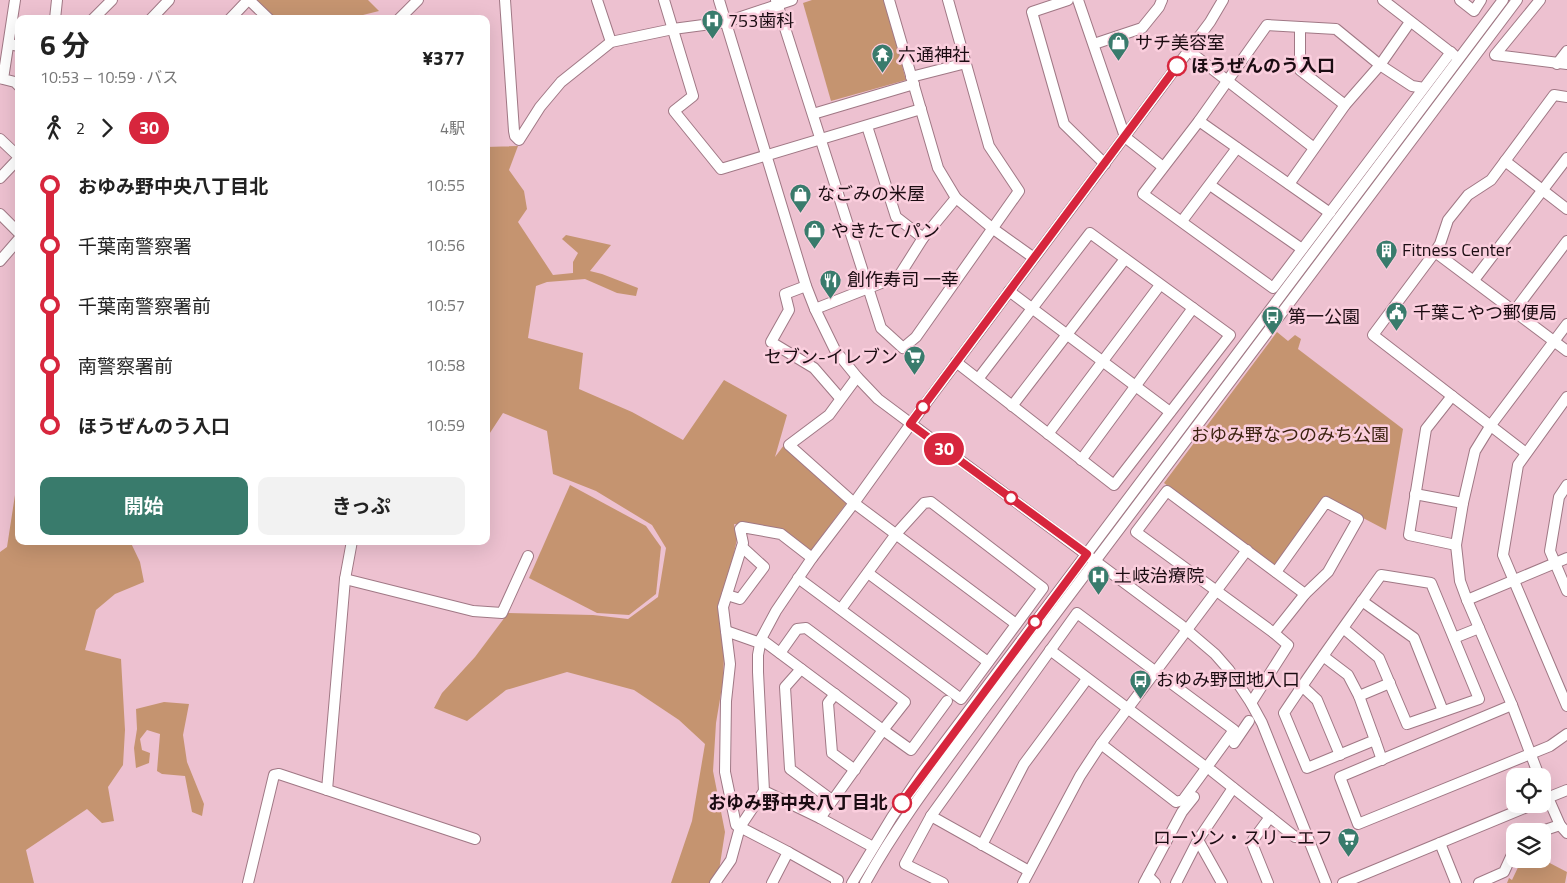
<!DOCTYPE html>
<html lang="ja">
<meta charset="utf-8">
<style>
:root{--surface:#fff;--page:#f2f2f2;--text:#222;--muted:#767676;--accent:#397b6c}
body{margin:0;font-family:"Titillium Web","Noto Sans JP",sans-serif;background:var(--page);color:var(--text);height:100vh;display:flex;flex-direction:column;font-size:19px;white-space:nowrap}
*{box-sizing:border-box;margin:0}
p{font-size:16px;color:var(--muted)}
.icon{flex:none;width:28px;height:28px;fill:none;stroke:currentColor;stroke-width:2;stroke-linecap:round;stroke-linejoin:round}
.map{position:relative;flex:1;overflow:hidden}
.panel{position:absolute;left:15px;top:15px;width:475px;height:530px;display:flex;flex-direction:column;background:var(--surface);border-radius:10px;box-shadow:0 5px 20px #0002}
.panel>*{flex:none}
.badge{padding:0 10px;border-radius:16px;font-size:18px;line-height:32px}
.tools{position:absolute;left:1506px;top:768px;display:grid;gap:10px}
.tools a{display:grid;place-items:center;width:45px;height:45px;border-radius:10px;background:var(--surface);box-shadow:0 5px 20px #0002;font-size:25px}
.map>.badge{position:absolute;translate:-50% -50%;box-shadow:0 0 0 2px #fff}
.legs{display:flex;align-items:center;gap:8px;height:55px;padding:0 25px;font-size:16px}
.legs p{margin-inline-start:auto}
.head{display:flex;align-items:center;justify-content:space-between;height:85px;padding:0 25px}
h1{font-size:28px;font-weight:700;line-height:38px}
.button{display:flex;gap:10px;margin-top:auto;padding:10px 25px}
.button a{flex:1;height:58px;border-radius:10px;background:var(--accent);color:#fff;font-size:20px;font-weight:700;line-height:58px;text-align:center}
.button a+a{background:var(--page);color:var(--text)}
ul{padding:0 25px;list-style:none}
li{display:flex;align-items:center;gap:18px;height:60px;font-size:19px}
li i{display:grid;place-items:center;width:8px;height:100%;margin:0 6px;background:currentColor}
li i::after{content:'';width:12px;height:12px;margin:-6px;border:4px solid;border-radius:50%;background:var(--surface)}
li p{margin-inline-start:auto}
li:first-child i{background:linear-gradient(#0000 50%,currentColor 0)}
li:last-child i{background:linear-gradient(currentColor 50%,#0000 0)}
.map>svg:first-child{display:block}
</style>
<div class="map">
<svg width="1567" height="883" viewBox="0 0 1567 883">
<rect width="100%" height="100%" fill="#edc1d0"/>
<g fill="#c59470">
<path d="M258,0H368L379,11L347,19H275L257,1Z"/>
<path d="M812,0H884L906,80L831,101L803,3Z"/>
<path d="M518,146L509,170L524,191L527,209L518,222L553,275L573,273V262L578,253L562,239L566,235L611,245L590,271L602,274L638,288L636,296L617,293L585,279L547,282L536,286L528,338L583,353L579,389L632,412L683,440L724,380L787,415L775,457L784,445L848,501L810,552L780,529L734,524L737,539L731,568L720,601L724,656L723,681L716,723L713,771L725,832L718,877L712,883H671L692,821L705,744L679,720L634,690L567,672L506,690L467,721L434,708L442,693L475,657L508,613L593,615L628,619L658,597L666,548L652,525L596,491L553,474L547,431L503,413L486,439V147Z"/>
<path d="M1277,332L1288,341L1295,335L1301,339L1298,349L1403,429L1386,530L1325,498L1275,567L1164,483Z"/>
<path d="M17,482L19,483V541H130L140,562L144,582L115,594L96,610L85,650L121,659L125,730L123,765L108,787L114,821L102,823L87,809L26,850L34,883H0V552L7,547Z"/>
<path d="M570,485L646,526L661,547L656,594L629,615L597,613L529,578Z"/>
<path d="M164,702L189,704L183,735L187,762L204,804L202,816L192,812L185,776L162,774L157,771L160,734L147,730L140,739L142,750L150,753L149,763L136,768L134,748L137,729L136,709Z"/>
<path d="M1522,859H1542L1567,872L1565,883H1507L1509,878L1512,880Z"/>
</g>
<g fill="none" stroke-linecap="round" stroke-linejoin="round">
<defs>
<g id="minor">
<path d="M15,0L3,79L15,82L19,86"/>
<path d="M249,0L269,19"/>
<path d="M505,0L514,131L515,136L519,140L540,107L561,82L611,42L673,29L726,22L792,0"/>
<path d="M597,0L611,42"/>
<path d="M664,0L693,96L674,111L721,169L921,109"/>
<path d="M719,0L806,286L815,309L835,350L857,377L878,399L1181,625L1215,654L1229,670L1251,703L1262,723L1326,883"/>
<path d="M776,0L881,328L903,348L916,337L1019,191L989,146L948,0"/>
<path d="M889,0L938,168L956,198L992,228L1034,258"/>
<path d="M1068,0L1032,12L1064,124L1105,164"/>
<path d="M1078,0L1125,137L1163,167"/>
<path d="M1383,0L1454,55"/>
<path d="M1460,0L1474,11L1481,0"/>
<path d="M1540,0L1495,55L1567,64"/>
<path d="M55,19L57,0"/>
<path d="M93,19L112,0"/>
<path d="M151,19L169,0"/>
<path d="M230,19L248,0"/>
<path d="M399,19L418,0"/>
<path d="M1300,27V70L1345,105"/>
<path d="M9,44L19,46"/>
<path d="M1094,44L1142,28L1159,7L1162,0"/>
<path d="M1189,51L1314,148"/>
<path d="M1557,64L1567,51"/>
<path d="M911,77L966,63"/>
<path d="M1424,88L1412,86L1380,65L1336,29L1267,25L1199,121L1143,194L1273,288C1332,209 1392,131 1451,52"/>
<path d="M813,114L914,84"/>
<path d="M1199,121L1330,213"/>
<path d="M867,126L896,217L923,238"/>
<path d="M0,139L19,157"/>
<path d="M1505,161L1567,209"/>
<path d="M0,178L19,158"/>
<path d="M1289,184L1345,105L1380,65L1410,22"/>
<path d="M1210,185L1302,249"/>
<path d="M0,214L19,233"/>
<path d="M1182,221L1237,148"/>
<path d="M1435,252L1440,244L1448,220L1468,195L1491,180L1554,95L1567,97"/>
<path d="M0,261L19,239"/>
<path d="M1474,280L1567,158"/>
<path d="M806,286L785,294L789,310L771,342L814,368L840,398"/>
<path d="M1009,291L1170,412"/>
<path d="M815,309L899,276L923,238L956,198"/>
<path d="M1515,310L1567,241"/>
<path d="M956,362C1009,403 1061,444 1114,485L1230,335L1090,233L978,379"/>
<path d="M857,377L829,415L789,445L854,503L1016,624"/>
<path d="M1452,396L1426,429L1409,535L1456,545"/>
<path d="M1567,397L1518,465L1503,555L1567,706"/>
<path d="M1012,406L1125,259"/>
<path d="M1048,434L1160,285"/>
<path d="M1526,453L1373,335L1435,252L1567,351"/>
<path d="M1081,460L1193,308"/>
<path d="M1567,485L1559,497L1550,551L1567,591"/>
<path d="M1415,494L1463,503"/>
<path d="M868,573L988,662"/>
<path d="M798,578L961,699L1043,588L931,502L924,503L896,534L841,609"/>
<path d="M345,579L473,611L502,613L528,556"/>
<path d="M727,595L740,599L764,567L742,547"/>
<path d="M1467,600L1567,558"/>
<path d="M1362,601L1414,638L1443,711"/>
<path d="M726,631L760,643"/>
<path d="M1274,633L1136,532L1167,491L1305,594"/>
<path d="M1454,638L1479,628"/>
<path d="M761,639L883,730L820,818"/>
<path d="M1050,650L1207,768"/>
<path d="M780,653L797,629L806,628L905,702L883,730L911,750L947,701"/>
<path d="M1323,656L1348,675L1359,696L1375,740L1307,768L1284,713C1315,666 1348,621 1381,575L1431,583L1479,699L1407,724L1379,658L1343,628"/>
<path d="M801,669L785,687L790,769L832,800"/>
<path d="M1302,686L1317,700L1340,755"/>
<path d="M835,694L828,703L832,753L855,770"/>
<path d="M1359,696L1390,683"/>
<path d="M1251,703L1288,645L1274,633L1305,594L1328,572L1358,519L1326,502L1276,572"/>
<path d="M1512,705L1340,777L1358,824L1550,746L1567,734"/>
<path d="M1375,740L1382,760"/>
<path d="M1234,743L1249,721"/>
<path d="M1212,771L1270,817L1253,840V846L1268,883"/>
<path d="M1539,776L1512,705L1467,600L1460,581L1456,545L1463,503L1475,451L1491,425L1567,324"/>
<path d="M1542,784L1560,825L1567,833"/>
<path d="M327,790L345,579L352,541"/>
<path d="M1542,800L1567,790"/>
<path d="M931,816L1029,871"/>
<path d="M1270,817L1295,837L1307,836"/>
<path d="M1542,831L1560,825"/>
<path d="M1198,840L1222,883"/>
<path d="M1440,843L1456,883"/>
<path d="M982,845L1024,764L1087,679"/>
<path d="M873,847L820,818L764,791L758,672V655L761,639L776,611L812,558L854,503L923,407L1210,22L1223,0"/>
<path d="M788,852L838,880L836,883"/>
<path d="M1148,876L1155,883"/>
<path d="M248,883L274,775L279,774L475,839"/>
<path d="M715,883L731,860L740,827L764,791"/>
<path d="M772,883L788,852L736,825L725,772L726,701L730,664L723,607L743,543L740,529L742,527L781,534L812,558"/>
<path d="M852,883L892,817L921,774L1503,0"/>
<path d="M865,883C898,823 940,769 981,713L1517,0"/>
<path d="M943,883L905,864L931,816L1077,613L1234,730L1183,800L1176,802L1101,744"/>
<path d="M1023,883L1080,776L1101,744L1247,550"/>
<path d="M1144,883L1182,812L1194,797"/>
<path d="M1176,883L1198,840L1233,788"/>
<path d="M1343,883L1534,804"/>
<path d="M1479,883L1504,872L1515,848"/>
</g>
</defs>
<use href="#minor" stroke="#a07885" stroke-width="12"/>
<use href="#minor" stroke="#fff" stroke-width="10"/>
</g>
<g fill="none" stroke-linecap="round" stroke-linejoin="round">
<defs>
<path id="line-1" d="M902,803L1087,554L910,424L1177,66"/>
</defs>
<use href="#line-1" stroke="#fff" stroke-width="11"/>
<use href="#line-1" stroke="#d7263d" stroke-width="8"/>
</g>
<defs>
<symbol id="hospital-pin" viewBox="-11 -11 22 30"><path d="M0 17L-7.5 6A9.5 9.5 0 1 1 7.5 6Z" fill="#397b6c" stroke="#facedd"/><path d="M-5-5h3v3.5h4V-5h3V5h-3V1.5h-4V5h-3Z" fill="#fff"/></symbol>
<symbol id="shop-pin" viewBox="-11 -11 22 30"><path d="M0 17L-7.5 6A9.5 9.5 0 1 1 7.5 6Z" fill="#397b6c" stroke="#facedd"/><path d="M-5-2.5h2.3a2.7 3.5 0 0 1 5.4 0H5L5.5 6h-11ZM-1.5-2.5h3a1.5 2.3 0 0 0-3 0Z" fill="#fff"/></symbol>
<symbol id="temple-pin" viewBox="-11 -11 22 30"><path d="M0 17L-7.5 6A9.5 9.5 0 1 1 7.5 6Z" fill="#397b6c" stroke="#facedd"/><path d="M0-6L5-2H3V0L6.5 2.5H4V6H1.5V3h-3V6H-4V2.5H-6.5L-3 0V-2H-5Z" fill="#fff"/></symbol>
<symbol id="building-pin" viewBox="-11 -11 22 30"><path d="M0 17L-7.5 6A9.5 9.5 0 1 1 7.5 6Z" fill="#397b6c" stroke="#facedd"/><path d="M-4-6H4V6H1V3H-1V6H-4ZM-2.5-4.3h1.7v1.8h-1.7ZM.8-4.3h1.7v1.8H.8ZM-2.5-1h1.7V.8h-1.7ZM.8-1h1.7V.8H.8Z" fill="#fff"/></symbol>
<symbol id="restaurant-pin" viewBox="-11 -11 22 30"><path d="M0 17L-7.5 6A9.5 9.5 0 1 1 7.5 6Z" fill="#397b6c" stroke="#facedd"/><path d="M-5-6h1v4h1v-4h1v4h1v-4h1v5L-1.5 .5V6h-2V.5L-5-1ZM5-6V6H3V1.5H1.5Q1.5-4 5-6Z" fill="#fff"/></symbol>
<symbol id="civic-pin" viewBox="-11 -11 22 30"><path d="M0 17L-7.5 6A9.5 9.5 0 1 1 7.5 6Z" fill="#397b6c" stroke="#facedd"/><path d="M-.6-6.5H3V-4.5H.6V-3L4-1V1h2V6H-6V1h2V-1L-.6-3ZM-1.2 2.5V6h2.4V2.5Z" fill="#fff"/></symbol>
<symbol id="bus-pin" viewBox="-11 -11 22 30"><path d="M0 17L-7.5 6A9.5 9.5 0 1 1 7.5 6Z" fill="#397b6c" stroke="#facedd"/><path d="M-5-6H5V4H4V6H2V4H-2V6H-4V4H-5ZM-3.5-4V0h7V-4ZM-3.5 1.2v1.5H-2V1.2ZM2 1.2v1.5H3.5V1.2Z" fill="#fff"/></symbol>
<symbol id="supermarket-pin" viewBox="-11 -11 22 30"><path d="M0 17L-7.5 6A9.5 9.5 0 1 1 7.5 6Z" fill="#397b6c" stroke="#facedd"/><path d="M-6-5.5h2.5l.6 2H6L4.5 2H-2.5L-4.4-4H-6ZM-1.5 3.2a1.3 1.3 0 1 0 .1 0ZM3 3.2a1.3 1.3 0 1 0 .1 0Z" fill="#fff"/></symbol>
</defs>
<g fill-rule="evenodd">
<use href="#hospital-pin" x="700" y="8" width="25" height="34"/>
<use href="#shop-pin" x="1106" y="30" width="25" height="34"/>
<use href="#temple-pin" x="870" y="42" width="25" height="34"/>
<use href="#shop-pin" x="788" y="182" width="25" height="34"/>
<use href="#shop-pin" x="802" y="218" width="25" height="34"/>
<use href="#building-pin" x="1374" y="238" width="25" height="34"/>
<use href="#restaurant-pin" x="818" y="268" width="25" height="34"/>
<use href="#civic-pin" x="1384" y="300" width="25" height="34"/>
<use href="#bus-pin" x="1260" y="304" width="25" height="34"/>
<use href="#supermarket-pin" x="902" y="344" width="25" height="34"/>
<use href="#hospital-pin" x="1086" y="564" width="25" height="34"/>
<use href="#bus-pin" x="1128" y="668" width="25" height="34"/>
<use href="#supermarket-pin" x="1336" y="826" width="25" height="34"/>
</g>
<g fill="#fff" stroke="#d7263d" stroke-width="2.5">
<circle cx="1177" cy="66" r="9"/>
<circle cx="923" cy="407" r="6"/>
<circle cx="1011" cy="498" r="6"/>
<circle cx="1035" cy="622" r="6"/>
<circle cx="902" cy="803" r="9"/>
</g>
<g text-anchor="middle" stroke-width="5" stroke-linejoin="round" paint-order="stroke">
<g font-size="18" fill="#1b0c12" stroke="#facedd" text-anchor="start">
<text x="728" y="27">753歯科</text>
<text x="1135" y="49">サチ美容室</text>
<text x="898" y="61">六通神社</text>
<text x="817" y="200">なごみの米屋</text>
<text x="831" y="237">やきたてパン</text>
<text x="1402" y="256">Fitness Center</text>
<text x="847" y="286">創作寿司 一幸</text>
<text x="1413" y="319">千葉こやつ郵便局</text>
<text x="1288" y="323">第一公園</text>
<text x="898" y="363" text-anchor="end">セブン-イレブン</text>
<text x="1114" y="582">土岐治療院</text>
<text x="1156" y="686">おゆみ野団地入口</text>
<text x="1333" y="844" text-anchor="end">ローソン・スリーエフ</text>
</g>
<g font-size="18" font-weight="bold" fill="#1b0c12" stroke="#facedd" text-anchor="start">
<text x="1191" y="72">ほうぜんのう入口</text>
<text x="888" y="809" text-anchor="end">おゆみ野中央八丁目北</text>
</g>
<g font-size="18" fill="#3b220f" stroke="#facedd">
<text x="1290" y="441">おゆみ野なつのみち公園</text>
</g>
</g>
</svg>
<div class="tools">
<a><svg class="icon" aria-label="locate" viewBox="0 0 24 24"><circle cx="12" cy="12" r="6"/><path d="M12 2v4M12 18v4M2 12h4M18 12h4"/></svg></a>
<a><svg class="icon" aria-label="layers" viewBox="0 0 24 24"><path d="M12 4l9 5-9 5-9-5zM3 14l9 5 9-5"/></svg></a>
</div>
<b class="badge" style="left:944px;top:449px;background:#d7263d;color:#fff">30</b>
<section class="panel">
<div class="head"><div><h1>6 分</h1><p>10:53 – 10:59 · バス</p></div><b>¥377</b></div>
<div class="legs"><svg class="icon" aria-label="walk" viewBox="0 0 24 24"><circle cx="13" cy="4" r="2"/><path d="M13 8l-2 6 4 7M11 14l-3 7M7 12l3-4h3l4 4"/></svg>2<svg class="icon" aria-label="forward" viewBox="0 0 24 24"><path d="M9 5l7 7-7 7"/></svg><b class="badge" style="background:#d7263d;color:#fff">30</b><p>4駅</p></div>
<ul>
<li><i style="color:#d7263d"></i><b>おゆみ野中央八丁目北</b><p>10:55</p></li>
<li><i style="color:#d7263d"></i><span>千葉南警察署</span><p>10:56</p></li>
<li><i style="color:#d7263d"></i><span>千葉南警察署前</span><p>10:57</p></li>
<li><i style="color:#d7263d"></i><span>南警察署前</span><p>10:58</p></li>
<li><i style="color:#d7263d"></i><b>ほうぜんのう入口</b><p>10:59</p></li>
</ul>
<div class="button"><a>開始</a><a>きっぷ</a></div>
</section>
</div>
